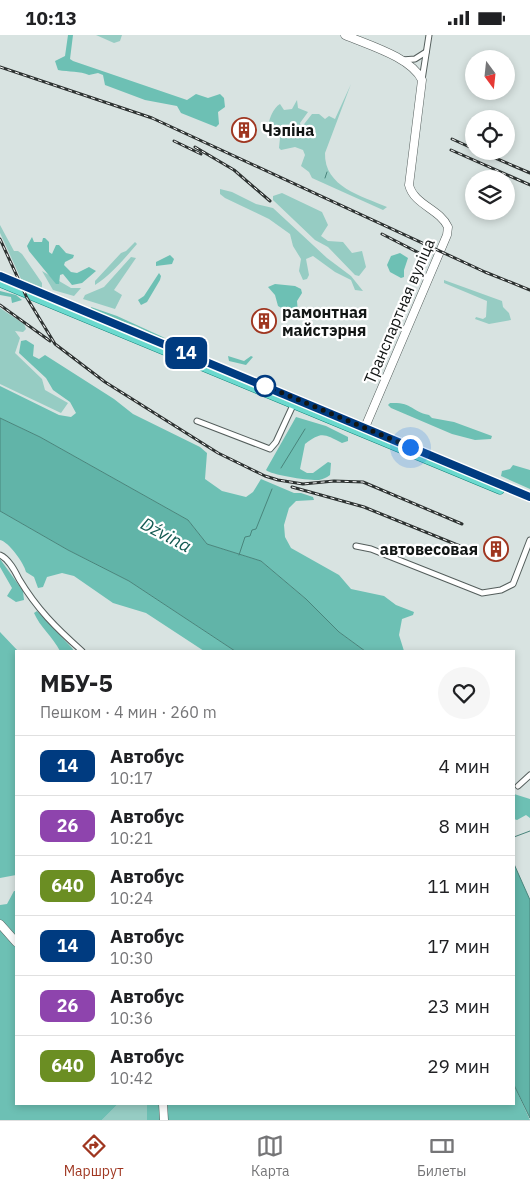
<!DOCTYPE html>
<html lang="ru">
<meta charset="utf-8">
<style>
:root{--surface:#fff;--page:#f6f6f6;--text:#202124;--muted:#757577;--line:#e0e0e0;--accent:#9f3620}
body{margin:0;font-family:"IBM Plex Sans",sans-serif;background:var(--page);color:var(--text);height:100vh;display:flex;flex-direction:column;font-size:19px;white-space:nowrap}
*{box-sizing:border-box;margin:0}
p{font-size:16px;color:var(--muted)}
.icon{flex:none;width:28px;height:28px;fill:none;stroke:currentColor;stroke-width:2;stroke-linecap:round;stroke-linejoin:round}
.map{position:relative;flex:1;overflow:hidden}
.drawer{position:absolute;left:15px;top:615px;width:500px;height:455px;display:flex;flex-direction:column;background:var(--surface);border-radius:0px;box-shadow:0 2px 8px #0003}
.drawer>*{flex:none}
.badge{padding:0 10px;border-radius:8px;font-size:18px;line-height:32px}
.needle{width:32px;rotate:165deg}
.tools{position:absolute;left:465px;top:15px;display:grid;gap:10px}
.tools a{display:grid;place-items:center;width:50px;height:50px;border-radius:50%;background:var(--surface);box-shadow:0 2px 8px #0003;font-size:25px}
.you{position:absolute;width:25px;height:25px;margin:-12px;border:4px solid #fff;border-radius:50%;background:#1a73e8;box-shadow:0 0 0 8px #1a73e833}
.map>.badge{position:absolute;translate:-50% -50%;box-shadow:0 0 0 2px #fff}
.round{display:grid;place-items:center;flex:none;width:52px;height:52px;border-radius:26px;background:var(--page)}
.headline{display:flex;align-items:center;justify-content:space-between;height:85px;padding:0 25px}
h1{font-size:24px;font-weight:800;line-height:38px}
ul{padding:0;list-style:none}
li{display:flex;align-items:center;gap:15px;height:60px;padding:0 25px;border-top:1px solid var(--line)}
li div{flex:1}
li b{display:block;font-size:19px}
li em{font-style:normal}
li .badge{min-width:55px;font-weight:700;text-align:center}
.status{display:flex;justify-content:space-between;align-items:center;height:35px;padding:0 25px;background:var(--surface);direction:ltr}
.status svg{height:14px;fill:currentColor}
.dock{display:flex;justify-content:space-around;align-items:center;height:70px;border-top:1px solid var(--line);background:var(--surface);font-size:14px;color:var(--muted)}
.dock a{display:grid;justify-items:center;gap:2px}
.dock .selected{color:var(--accent)}
.map>svg:first-child{display:block}
</style>
<div class="status"><b>10:13</b><svg viewBox="0 0 49 12"><path d="M0 12V9h3v3zM5 12V6h3v6zM10 12V3h3v9zM15 12V0h3v12zM26 1h20v11H26zM47 4h2v5h-2z"/></svg></div>
<div class="map">
<svg width="530" height="1085" viewBox="0 0 530 1085">
<rect width="100%" height="100%" fill="#d8e3e1"/>
<g fill="#96ccc3">
<path d="M96,0H122L120,6L114,8Z"/>
<path d="M351,49L325,118C324,152 362,161 387,172L383,175L312,143L309,137L301,131L305,120L303,115L295,112L281,115L279,113L280,103L268,92C269,84 273,73 280,69L284,75L292,74L297,65L298,73L308,77L300,88L301,93L312,79H319L325,84L329,81L335,84Z"/>
<path d="M220,154L232,157L256,169L273,173L327,223L351,241L363,256L355,255L351,245L335,237L313,221L306,224L309,240L307,244L303,245L299,236L301,224L293,211L290,199L269,184L225,163L220,159Z"/>
<path d="M282,158L322,177L328,190L321,201L328,206L343,207L352,218L362,216L366,232L359,241L355,240L328,212L315,205L273,165V161Z"/>
<path d="M0,190L14,216H18L22,219L42,248V253L21,244L0,198Z"/>
<path d="M135,207L137,209C124,224 112,239 95,250V246L121,218L126,216Z"/>
<path d="M131,222L136,223L114,255L122,260L115,274L83,264L85,260L104,252Z"/>
<path d="M42,236L71,253H81L74,261L53,255Z"/>
<path d="M444,245L502,266L503,272L509,278L511,285L489,289L475,284L476,282L483,284L486,282L487,266L444,248Z"/>
<path d="M0,273L24,289L26,294L23,297L15,296L20,303L15,318L42,344L45,355L68,368L61,378L0,349Z"/>
<path d="M118,1069H147V1085H102Z"/>
</g>
<g fill="#6dc0b4">
<path d="M68,0H73L70,24L73,26L187,65L196,59L208,63L220,59L224,63L225,72L218,77L219,89L216,92L181,78L177,71L145,65L105,50L103,40L98,38L89,40C80,36 69,37 58,35L55,26L65,21Z"/>
<path d="M32,202L34,207H42L43,203H45L49,207V217L52,219L56,210H59L66,218L74,220L73,223L65,227L64,230L71,237L77,238L89,232L96,236L82,248L72,250L63,239L60,240L59,249H56L29,216L27,211Z"/>
<path d="M400,218L408,223L404,235V242L401,243L390,237L387,230L391,221Z"/>
<path d="M170,220L174,224L172,229L156,231V227Z"/>
<path d="M159,238L161,241L160,245L147,267L141,270L138,265L144,261Z"/>
<path d="M275,249L295,251L301,254L302,258L297,266L298,278L296,281L278,271L275,260L268,252Z"/>
<path d="M0,256L16,260L22,265L12,268L11,262L0,260Z"/>
<path d="M91,272L117,281L165,303L158,302L136,291L92,276Z"/>
<path d="M26,305L34,310L33,321L39,324L45,320L114,364L133,379L200,412L207,418L205,444L222,456L246,462L253,457L261,444L294,458H301L313,462L314,465L296,466L289,473L284,490L285,502L291,513L339,540L351,554L384,561L396,570L414,577L413,580L402,584L399,600L404,616H365L339,597L306,564L261,526L207,509L188,485L40,402L0,383V351L59,380L71,382L76,378L70,367L53,355L46,343L19,318L21,306Z"/>
<path d="M228,321L244,326L251,321L253,322L246,330L229,326Z"/>
<path d="M390,368C413,367 410,376 429,380L432,383L454,387L492,401L491,404L475,405L452,399L391,373L388,370Z"/>
<path d="M296,382L326,391L348,402V406L342,408C324,399 322,396 305,409L300,434L307,438H313L328,427L331,428L330,440C326,443 323,444 319,445C311,446 271,440 266,435Z"/>
<path d="M513,430L530,435V454L501,441L502,436L510,434Z"/>
<path d="M0,476L68,515L129,546L235,616H204L146,578L113,568L74,541L62,538L47,542L43,552L38,553L34,542L26,537C24,528 9,507 0,505Z"/>
<path d="M0,524L23,556L24,565L16,567L7,561L12,553L0,532Z"/>
<path d="M37,576L72,613L74,616H60C53,602 40,592 34,578Z"/>
<path d="M0,597L18,616H16V840L0,843Z"/>
<path d="M514,759L530,764V783L526,780L517,785L514,784Z"/>
<path d="M14,856H16V1069H118L102,1085H0V870L7,869Z"/>
<path d="M514,1050L530,1085H147V1069H514Z"/>
</g>
<g fill="#61b4a8" stroke="#49857c">
<path d="M0,383L40,402L188,485L207,509L261,526L306,564L339,597L365,616H235L129,546L68,515L0,476Z"/>
<path d="M514,829L530,865V1083L514,1050Z"/>
</g>
<g fill="none" stroke-linecap="round" stroke-linejoin="round">
<g stroke="#49857c" stroke-width="1">
<path d="M325,143L327,137"/>
<path d="M281,433L305,394"/>
<path d="M239,520L245,502L250,501L252,495L256,494L272,454"/>
<path d="M514,802L530,796"/>
</g>
<defs>
<g id="street">
<path d="M402,25L415,24L426,17"/>
<path d="M422,45L429,0"/>
<path d="M197,386L270,414L276,407L294,368"/>
<path d="M356,511L371,514L482,558L501,555L513,549L530,505"/>
<path d="M0,520C9,524 15,536 19,544C37,574 56,593 82,616"/>
<path d="M518,751L530,740"/>
</g>
<g id="secondary">
<path d="M345,0C368,10 411,22 422,45L409,150C414,170 440,174 448,192L447,200L363,397"/>
<path d="M0,889L16,907"/>
<path d="M163,1069L164,1085"/>
</g>
<g id="primary">
<path d="M0,241L530,462"/>
<path d="M0,248L500,455"/>
</g>
</defs>
<use href="#street" stroke="#545e5c" stroke-width="7"/>
<use href="#secondary" stroke="#545e5c" stroke-width="9"/>
<use href="#primary" stroke="#0c8478" stroke-width="9"/>
<use href="#street" stroke="#fff" stroke-width="5"/>
<use href="#secondary" stroke="#fff" stroke-width="8"/>
<use href="#primary" stroke="#6bd9ce" stroke-width="8"/>
<defs>
<g id="rail">
<path d="M0,32L152,83L485,237L530,255"/>
<path d="M452,104L474,114"/>
<path d="M174,106L201,119"/>
<path d="M195,112L234,135L270,166"/>
<path d="M451,115L530,150"/>
<path d="M479,116L530,138"/>
<path d="M382,199L427,222"/>
<path d="M0,204L27,263L55,309L105,347L218,418L265,441L278,445L303,449L334,446L363,447L462,489"/>
<path d="M0,270L50,306"/>
<path d="M292,452L364,472L460,511"/>
</g>
</defs>
<use href="#rail" stroke="#2d3231" stroke-width="3"/>
<use href="#rail" stroke="#fff" stroke-width="1" stroke-dasharray="4" stroke-linecap="butt"/>
</g>
<g fill="none" stroke-linecap="round" stroke-linejoin="round">
<defs>
<path id="line" d="M0,241L530,462"/>
</defs>
<use href="#line" stroke="#fff" stroke-width="11"/>
<use href="#line" stroke="#003b80" stroke-width="8"/>
<path stroke="#121615" stroke-width="5" stroke-dasharray="0 9" d="M265,351L261,349L410,412"/>
</g>
<defs>
<symbol id="building-ring" viewBox="-11 -11 22 22"><circle r="9.5" fill="#fff" stroke="#9f3620" stroke-width="1.5"/><path d="M-4-6H4V6H1V3H-1V6H-4ZM-2.5-4.3h1.7v1.8h-1.7ZM.8-4.3h1.7v1.8H.8ZM-2.5-1h1.7V.8h-1.7ZM.8-1h1.7V.8H.8Z" fill="#9f3620"/></symbol>
</defs>
<g fill-rule="evenodd">
<use href="#building-ring" x="230" y="81" width="28" height="28"/>
<use href="#building-ring" x="250" y="272" width="28" height="28"/>
<use href="#building-ring" x="482" y="500" width="28" height="28"/>
</g>
<circle fill="#fff" stroke="#003b80" stroke-width="2.5" cx="265" cy="351" r="10"/>
<g text-anchor="middle" stroke-width="4.5" stroke-linejoin="round" paint-order="stroke">
<g font-size="16" font-weight="bold" fill="#121615" stroke="#fff" text-anchor="start">
<text x="262" y="101">Чэпіна</text>
<text x="282" y="283">рамонтная<tspan x="282" dy="18">майстэрня</tspan></text>
<text x="478" y="520" text-anchor="end">автовесовая</text>
</g>
<g font-size="16" fill="#121615" stroke="#fff">
<text transform="translate(399 276) rotate(-67)" y="6">Транспартная вуліца</text>
</g>
<g font-size="18" font-style="italic" fill="#145a52" stroke="#fff">
<text transform="translate(166 500) rotate(28)" y="6">Dźvina</text>
</g>
</g>
</svg>
<div class="tools">
<a><svg class="needle" viewBox="-14 -14 28 28"><path d="M0-13l5 13h-10z" fill="#e53935"/><path d="M0 13l5-13h-10z" fill="#757577"/></svg></a>
<a><svg class="icon" aria-label="locate" viewBox="0 0 24 24"><circle cx="12" cy="12" r="6"/><path d="M12 2v4M12 18v4M2 12h4M18 12h4"/></svg></a>
<a><svg class="icon" aria-label="layers" viewBox="0 0 24 24"><path d="M12 4l9 5-9 5-9-5zM3 14l9 5 9-5"/></svg></a>
</div>
<div class="you" style="left:410px;top:412px"></div>
<b class="badge" style="left:186px;top:318px;background:#003b80;color:#fff">14</b>
<section class="drawer">
<div class="headline"><div><h1>МБУ-5</h1><p>Пешком · 4 мин · 260 m</p></div><a class="round"><svg class="icon" aria-label="heart" viewBox="0 0 24 24"><path d="M12 20l-8-8c-3-5 5-10 8-4 3-6 11-1 8 4z"/></svg></a></div>
<ul>
<li><span class="badge" style="background:#003b80;color:#fff">14</span><div><b>Автобус</b><p>10:17</p></div><em>4 мин</em></li>
<li><span class="badge" style="background:#8e44ad;color:#fff">26</span><div><b>Автобус</b><p>10:21</p></div><em>8 мин</em></li>
<li><span class="badge" style="background:#6b8e23;color:#fff">640</span><div><b>Автобус</b><p>10:24</p></div><em>11 мин</em></li>
<li><span class="badge" style="background:#003b80;color:#fff">14</span><div><b>Автобус</b><p>10:30</p></div><em>17 мин</em></li>
<li><span class="badge" style="background:#8e44ad;color:#fff">26</span><div><b>Автобус</b><p>10:36</p></div><em>23 мин</em></li>
<li><span class="badge" style="background:#6b8e23;color:#fff">640</span><div><b>Автобус</b><p>10:42</p></div><em>29 мин</em></li>
</ul>
</section>
</div>
<nav class="dock">
<a class="selected"><svg class="icon" aria-label="directions" viewBox="0 0 24 24"><path d="M12 3l9 9-9 9-9-9zM9 14v-3h6M13 9l2 2-2 2"/></svg>Маршрут</a>
<a><svg class="icon" aria-label="map" viewBox="0 0 24 24"><path d="M3 6l6-2 6 2 6-2v14l-6 2-6-2-6 2zM9 4v14M15 6v14"/></svg>Карта</a>
<a><svg class="icon" aria-label="tickets" viewBox="0 0 24 24"><path d="M3 7h18v10H3zM15 7v10"/></svg>Билеты</a>
</nav>
